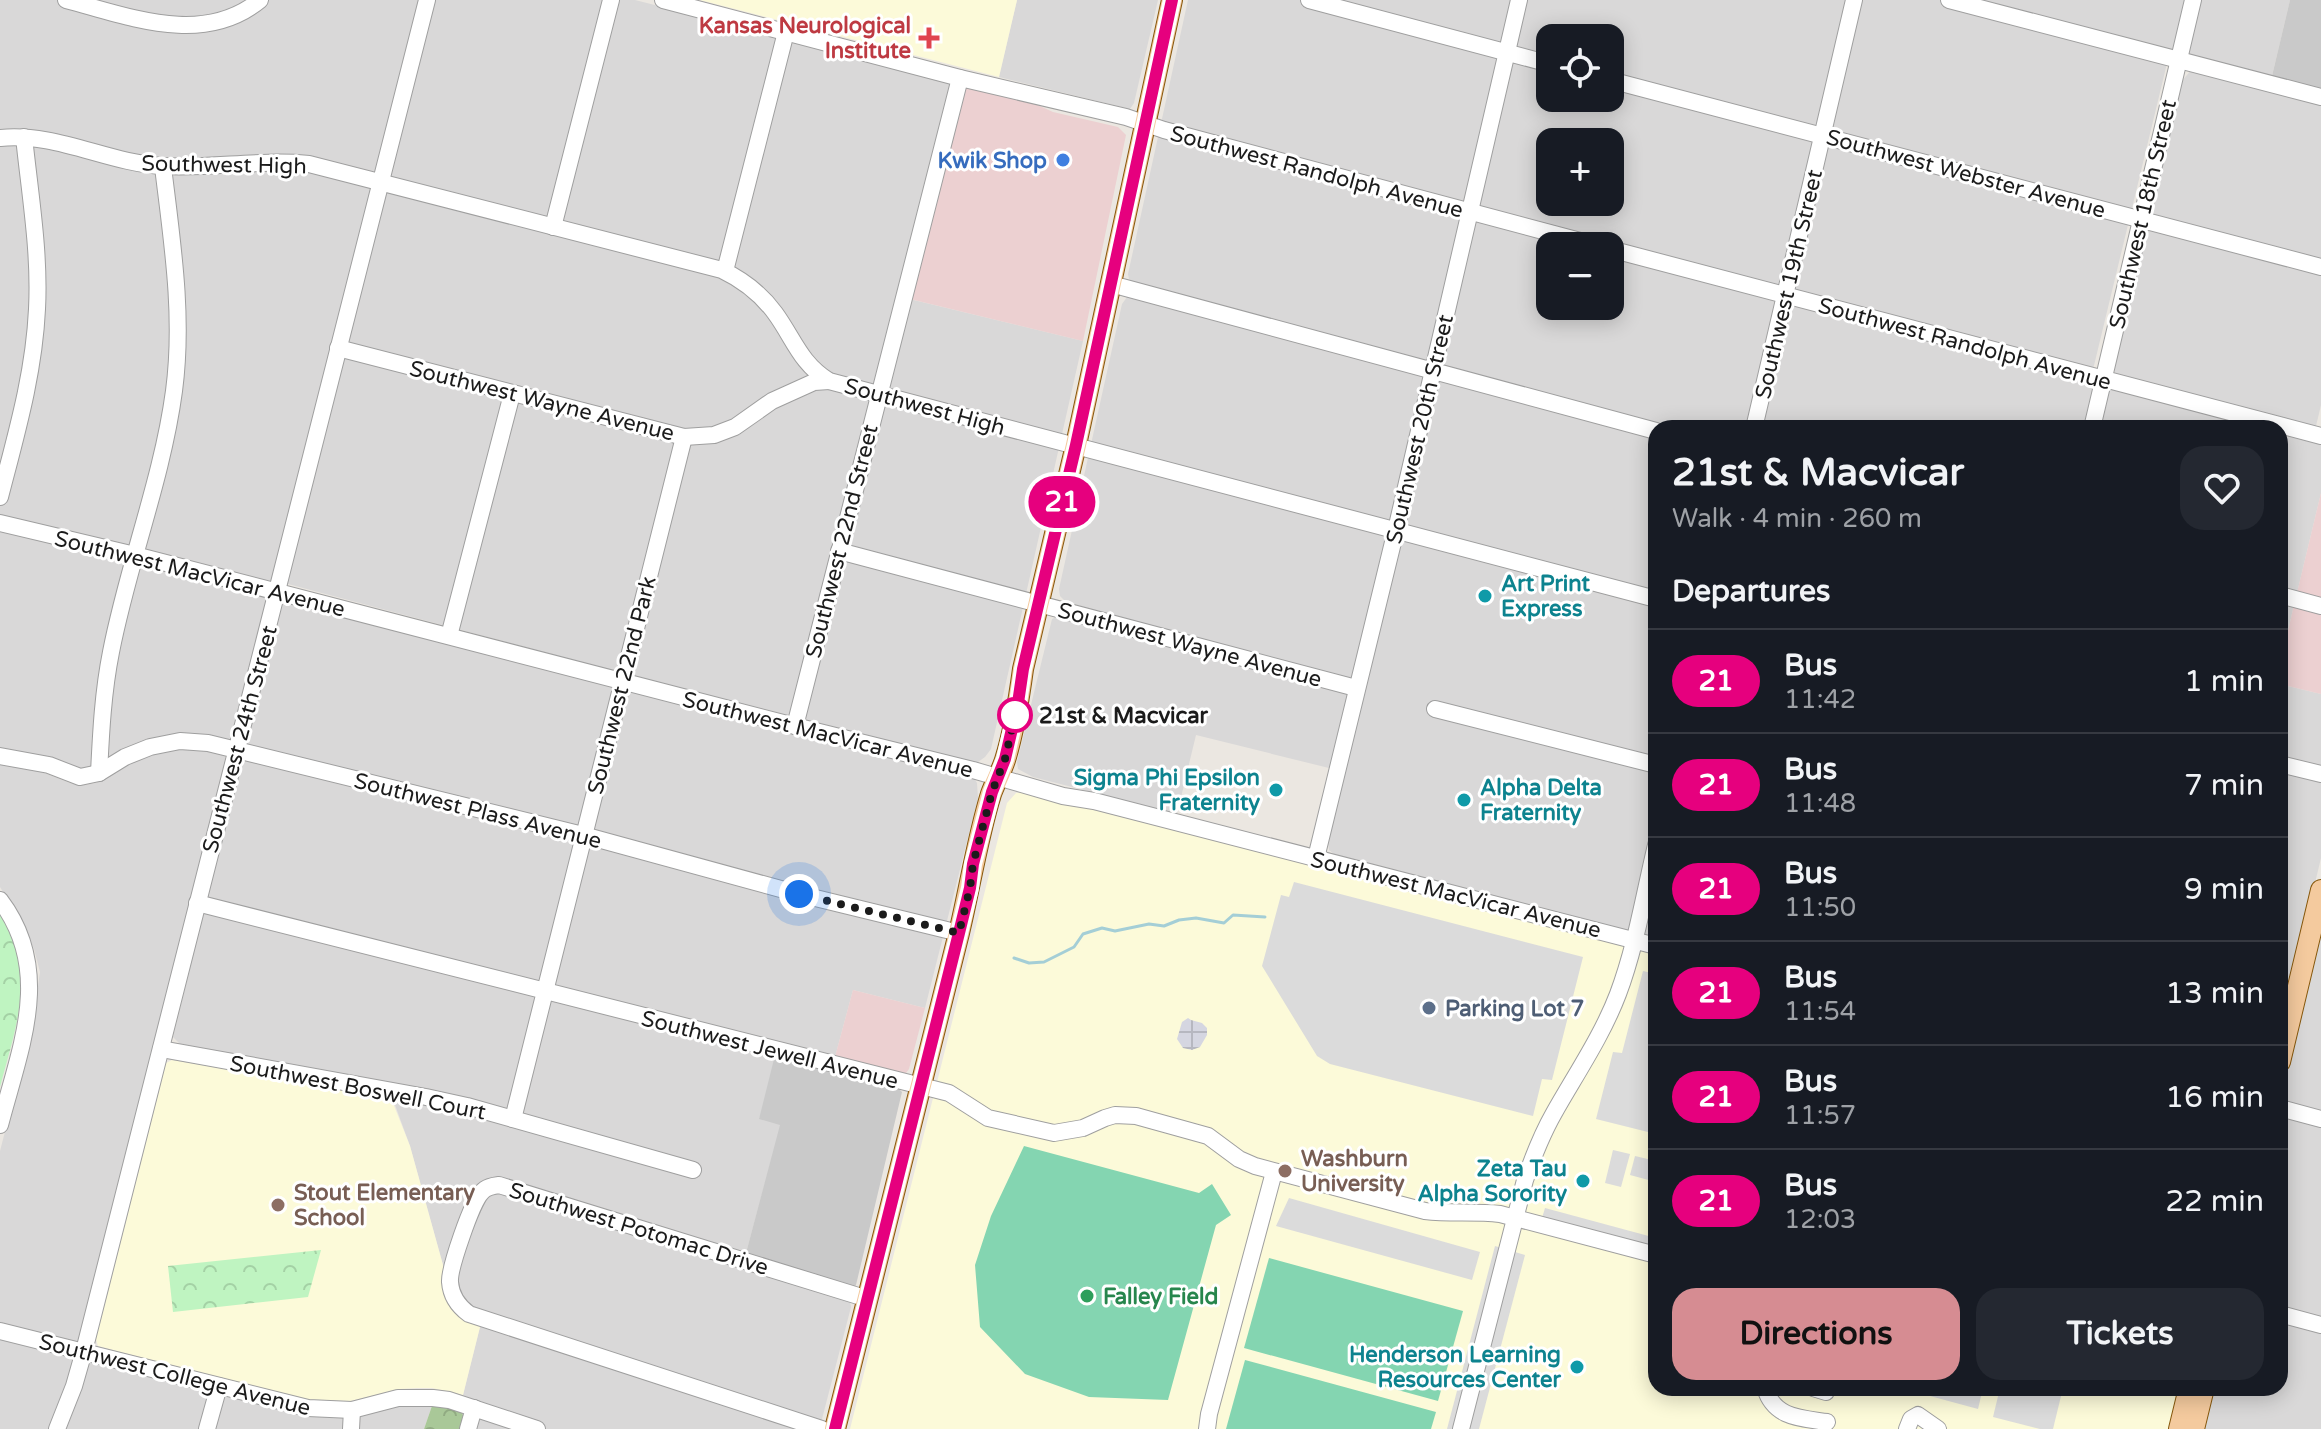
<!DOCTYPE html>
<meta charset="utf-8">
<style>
:root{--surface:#171b24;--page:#242831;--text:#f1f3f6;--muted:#9ea1a6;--line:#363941;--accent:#d68c92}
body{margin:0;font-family:"Varela Round",sans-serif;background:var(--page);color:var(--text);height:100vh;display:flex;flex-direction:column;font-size:30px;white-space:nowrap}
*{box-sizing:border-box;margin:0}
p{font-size:26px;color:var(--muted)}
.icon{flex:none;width:44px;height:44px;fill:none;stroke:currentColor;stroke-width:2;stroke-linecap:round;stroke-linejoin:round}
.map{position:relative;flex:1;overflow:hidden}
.sheet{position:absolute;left:1648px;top:420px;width:640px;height:976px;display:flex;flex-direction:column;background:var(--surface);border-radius:24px;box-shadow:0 4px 20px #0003}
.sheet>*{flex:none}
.badge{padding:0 16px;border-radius:26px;font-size:28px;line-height:52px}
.buttons{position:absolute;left:1536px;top:24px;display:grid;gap:16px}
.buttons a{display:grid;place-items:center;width:88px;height:88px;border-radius:16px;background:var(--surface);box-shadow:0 4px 20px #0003;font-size:40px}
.you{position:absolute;width:40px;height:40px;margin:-20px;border:6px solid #fff;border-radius:50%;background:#1a73e8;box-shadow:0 0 0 12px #1a73e833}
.map>.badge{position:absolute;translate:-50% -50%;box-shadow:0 0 0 4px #fff}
h2{padding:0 24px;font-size:30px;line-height:72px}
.round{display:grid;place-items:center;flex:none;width:84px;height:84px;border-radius:24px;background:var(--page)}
.headline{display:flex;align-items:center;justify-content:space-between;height:136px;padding:0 24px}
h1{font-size:38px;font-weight:800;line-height:60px}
.button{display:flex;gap:16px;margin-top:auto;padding:16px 24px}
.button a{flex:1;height:92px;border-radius:24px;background:var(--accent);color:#111;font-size:32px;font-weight:800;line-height:92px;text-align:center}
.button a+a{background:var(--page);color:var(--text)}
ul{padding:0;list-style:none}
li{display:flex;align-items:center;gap:24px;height:104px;padding:0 24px;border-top:2px solid var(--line)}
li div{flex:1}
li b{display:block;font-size:30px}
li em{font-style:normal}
li .badge{min-width:88px;font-weight:700;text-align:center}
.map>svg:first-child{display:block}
</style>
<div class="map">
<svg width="2321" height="1429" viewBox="0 0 2321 1429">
<defs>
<pattern id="forest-crowns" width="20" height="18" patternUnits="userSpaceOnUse" patternTransform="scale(2)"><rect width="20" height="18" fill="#a9c898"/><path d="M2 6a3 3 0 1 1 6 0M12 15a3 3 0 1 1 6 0" fill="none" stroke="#91ab82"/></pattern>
<pattern id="park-crowns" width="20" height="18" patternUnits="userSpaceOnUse" patternTransform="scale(2)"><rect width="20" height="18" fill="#bff4c1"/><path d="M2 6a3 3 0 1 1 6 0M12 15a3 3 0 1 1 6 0" fill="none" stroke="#a4d1a5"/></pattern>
<pattern id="plaza-grid" width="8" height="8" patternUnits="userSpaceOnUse" patternTransform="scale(2)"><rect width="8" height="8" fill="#d5d6e1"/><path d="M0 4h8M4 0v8" fill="none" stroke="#b6b7c0"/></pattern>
</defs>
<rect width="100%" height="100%" fill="#ebe7e1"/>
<g fill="#d9d8d8" fill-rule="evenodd">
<path d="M0,0H422L230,740L224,741L189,734L85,770L71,769L60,760L0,748Z"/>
<path d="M432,0H635L945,79L950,84L897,296L1083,341L991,749L985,757L978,762L969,761L641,678L288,584V578Z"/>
<path d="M1017,0H1158L1134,103L1130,109L999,77Z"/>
<path d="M1188,0H2290L2272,76L2170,51L2090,382L2271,428H1672L1133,282L1129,279L1128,274ZM1550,38H1610V98H1550ZM1550,142H1610V202H1550ZM1550,246H1610V306H1550Z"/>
<path d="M2192,69L2321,102V405L2316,426L2120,377L2115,374L2113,365L2182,81Z"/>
<path d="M1134,296L1656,435V938L1334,854L1329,850L1328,843L1345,772L1196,735L1177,814L1033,777L1018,769L1017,762L1052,619L1058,616L1110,615L1065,601L1060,596L1059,589L1122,304L1127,297Z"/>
<path d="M2280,430L2321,441V493L2297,593L2280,589Z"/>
<path d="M2280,601L2294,605L2280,666Z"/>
<path d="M289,602L974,778L977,783L978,798L925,1008L853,990L835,1057L759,1118L781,1124L746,1253L846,1289L850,1301L851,1307L822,1419L819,1422L808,1429H474L480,1403L463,1395L481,1323L448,1295L443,1265L410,1146L387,1083L180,1044L173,1037L278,609L282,604Z"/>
<path d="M2280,684L2321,694V858L2280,1029Z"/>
<path d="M186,745L224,754L226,760L77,1357L307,1415L396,1404L433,1403L424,1429H0V1151L32,1027L40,972L34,949L22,923L0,887V762L29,767L70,783L84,785L96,783L133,760Z"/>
<path d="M2321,924V1112L2281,1100V1094Z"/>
<path d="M2280,1116L2321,1125V1429H2181L2190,1388H2280Z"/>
</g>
<g fill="#ecd0d1">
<path d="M968,87L1031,102L1053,112L1118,127L1126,135L1083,341L910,299L963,91Z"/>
<path d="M2321,493V600L2297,593Z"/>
<path d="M2294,605L2321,612V694L2280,684V666Z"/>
<path d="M853,990L925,1008L909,1069L906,1073L900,1074L835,1057Z"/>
</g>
<g fill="#fcfad9">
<path d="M700,0H1017L999,77Z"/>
<path d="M1023,792L1656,953V1388H2186L2175,1429H850L1007,803L1016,793Z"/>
<path d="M172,1060L391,1098L410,1146L443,1265L448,1295L481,1323L463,1395L432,1388H417L400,1389L350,1401L302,1399L98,1346L96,1339L166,1063Z"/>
</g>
<g fill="#c9c9c9">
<path d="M2290,0H2321V89L2272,76Z"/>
<path d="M775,1055L897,1087L902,1092L856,1285L853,1289H846L746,1253L780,1125L759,1119Z"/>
</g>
<path fill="url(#forest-crowns)" d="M433,1403L462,1413L465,1419L463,1429H424Z"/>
<g fill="url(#park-crowns)">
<path d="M0,913C37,975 17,1022 0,1087Z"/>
<path d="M321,1250L308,1297L173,1312L168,1266Z"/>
</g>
<g fill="#84d5b1">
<path d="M1024,1146L1199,1193L1212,1184L1231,1215L1216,1225L1168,1400L1089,1397L1025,1374L980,1327L975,1265L991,1216Z"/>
<path d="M1269,1258L1463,1311L1438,1401L1244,1348Z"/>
<path d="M1245,1360L1436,1412L1431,1429H1226Z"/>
</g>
<g fill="#dbdbdb">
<path d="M1294,882L1583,957L1552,1080L1542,1079L1533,1116L1330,1064L1317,1056L1262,966L1281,895L1289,897Z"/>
<path d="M1643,971L1656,974V1134L1596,1119L1613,1052L1622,1053Z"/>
<path d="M1613,1150L1630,1154L1621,1187L1605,1183Z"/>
<path d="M1635,1156L1656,1161V1182L1630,1175Z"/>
<path d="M1289,1198L1480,1252L1472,1280L1276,1226Z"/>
<path d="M1545,1208L1656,1238V1249L1542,1218Z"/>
<path d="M1495,1246L1525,1255L1479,1429H1447Z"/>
<path d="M1920,1388H1983L1978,1409L1919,1393Z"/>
<path d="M2000,1388H2063L2053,1429H2040L1993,1417Z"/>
</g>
<path fill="url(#plaza-grid)" d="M1188,1018L1191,1020L1202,1023L1207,1028V1035L1200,1047L1192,1050L1183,1048L1177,1039L1182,1022Z"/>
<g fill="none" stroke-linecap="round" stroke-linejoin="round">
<path stroke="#a4ced6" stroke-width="3" d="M1014,958L1029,963L1044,962L1074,947L1083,934L1102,928L1115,931L1149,924L1164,926L1179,920L1196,918L1224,923L1233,915L1265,917"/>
<defs>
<g id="minor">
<path d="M66,0C128,16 203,47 260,0"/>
<path d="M663,0L960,78L1126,117L1164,130L1599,246"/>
<path d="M1309,0L1550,64"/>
<path d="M1949,0L2321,97"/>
<path d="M1610,80L2321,267"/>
<path d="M0,138C55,132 108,163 162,166C212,169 259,159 309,164L722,270C743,280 761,294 775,313C794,339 800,363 829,381L1656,599"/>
<path d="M553,227L611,0"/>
<path d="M1610,249L2321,436"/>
<path d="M725,271L786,32"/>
<path d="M1111,284L1656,431"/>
<path d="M338,348L684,437L714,435L735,427L772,401L814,382L829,381"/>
<path d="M1754,428L1854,0"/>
<path d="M2092,428L2193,0"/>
<path d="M0,497C16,435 34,374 37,309C40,252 30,195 24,137"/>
<path d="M0,523L135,555L795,726L973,770L1063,796L1094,801L1656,946"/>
<path d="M839,551L1356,688"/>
<path d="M2280,595L2321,606"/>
<path d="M449,636L512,394"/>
<path d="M1435,709L1656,765"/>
<path d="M795,726L960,78"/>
<path d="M0,756L49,765L80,777L99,773L125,757L150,747L180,741L208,743L583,835L799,894L959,933"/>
<path d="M2280,764L2321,774"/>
<path d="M99,773C101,732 103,692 111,652C128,564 162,480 174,391C184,316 172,241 163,167"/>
<path d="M1316,858L1396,530L1519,0"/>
<path d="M0,900C54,971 20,1048 0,1125"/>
<path d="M197,903L949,1093L988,1118L1054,1133L1083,1128L1105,1118L1115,1115L1136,1116L1208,1136L1239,1159L1255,1166L1425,1211C1450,1214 1475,1211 1500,1214L1656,1255"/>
<path d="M161,1049L426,1097L467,1106L693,1170"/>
<path d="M2280,1108L2321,1119"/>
<path d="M513,1119L684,437"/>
<path d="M2280,1314L2321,1325"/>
<path d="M0,1331L308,1408L352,1410L398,1398H433L449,1400L537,1429"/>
<path d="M1765,1388C1774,1418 1800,1418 1827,1422"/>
<path d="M1813,1388L1826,1392"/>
<path d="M57,1429L74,1386L84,1351L427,0"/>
<path d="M207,1429L219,1386"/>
<path d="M351,1429L352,1410"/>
<path d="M468,1429L474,1408"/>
<path d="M822,1429L469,1314C458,1306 451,1296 450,1282C449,1269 472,1201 482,1192C486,1187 492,1186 499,1185L868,1299"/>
<path d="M1207,1429L1209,1414L1274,1172"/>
<path d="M1461,1429L1525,1180C1533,1157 1542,1134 1554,1113C1576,1074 1602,1036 1618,994C1636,946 1644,895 1656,845"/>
<path d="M1907,1429L1911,1419L1918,1415L1938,1429"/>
</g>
<g id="major">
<path d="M2280,1062L2321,890"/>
<path d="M835,1429L959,933C970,887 977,840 991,794C995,783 1001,772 1005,760C1014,731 1019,699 1023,669L1076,445L1172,0"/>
<path d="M2179,1429L2189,1388"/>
<path d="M2194,1429L2204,1388"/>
</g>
</defs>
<use href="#minor" stroke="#9f9f9f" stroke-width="18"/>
<use href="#major" stroke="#86570b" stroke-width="22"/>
<use href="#minor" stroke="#fff" stroke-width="16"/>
<use href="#major" stroke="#f4ca9e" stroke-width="20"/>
</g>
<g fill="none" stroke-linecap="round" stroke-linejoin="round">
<defs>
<path id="line" d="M835,1429L959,933L970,888L973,864L992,792L1005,759L1018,703L1023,669L1076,445L1172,0"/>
</defs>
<use href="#line" stroke="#fff" stroke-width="18"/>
<use href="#line" stroke="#e6007e" stroke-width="12"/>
<path stroke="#1b1b1b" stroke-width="8" stroke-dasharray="0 14.4" d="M799,894L959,933L970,888L973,864L992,792L1005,759L1018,703L1015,715"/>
</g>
<path fill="#e0444e" stroke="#fff" stroke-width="3" d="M925 26h8v8h8v8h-8v8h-8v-8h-8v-8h8z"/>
<circle fill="#3f7fe0" stroke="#fff" stroke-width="3" cx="1063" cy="160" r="8"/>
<g fill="#0f9aa8" stroke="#fff" stroke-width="3">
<circle cx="1485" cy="596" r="8"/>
<circle cx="1276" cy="790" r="8"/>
<circle cx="1464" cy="800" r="8"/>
<circle cx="1583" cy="1181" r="8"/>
<circle cx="1577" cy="1367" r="8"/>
</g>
<circle fill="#fff" stroke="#e6007e" stroke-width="4" cx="1015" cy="715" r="16"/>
<circle fill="#5c6f8a" stroke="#fff" stroke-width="3" cx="1429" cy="1008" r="8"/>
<g fill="#8d6e63" stroke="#fff" stroke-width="3">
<circle cx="1285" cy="1171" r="8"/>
<circle cx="278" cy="1205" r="8"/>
</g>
<circle fill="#2e9e5b" stroke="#fff" stroke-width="3" cx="1087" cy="1296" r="8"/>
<g text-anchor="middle" stroke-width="6" stroke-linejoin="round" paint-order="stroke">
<g font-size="22" font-weight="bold" fill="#be3a42" stroke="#fff" text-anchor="end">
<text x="911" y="33">Kansas Neurological<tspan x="911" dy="25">Institute</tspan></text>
</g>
<g font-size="22" font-weight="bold" fill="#366cbe" stroke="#fff" text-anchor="end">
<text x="1047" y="168">Kwik Shop</text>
</g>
<g font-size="22" fill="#1b1b1b" stroke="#fff">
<text transform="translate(224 164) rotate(1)" y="8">Southwest High</text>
<text transform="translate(1317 171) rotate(15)" y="8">Southwest Randolph Avenue</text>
<text transform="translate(1966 173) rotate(15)" y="8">Southwest Webster Avenue</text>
<text transform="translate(2142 214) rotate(-77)" y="8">Southwest 18th Street</text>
<text transform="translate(1788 284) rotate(-77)" y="8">Southwest 19th Street</text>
<text transform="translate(1965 343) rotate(15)" y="8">Southwest Randolph Avenue</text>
<text transform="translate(542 400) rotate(14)" y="8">Southwest Wayne Avenue</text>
<text transform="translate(925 406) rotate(15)" y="8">Southwest High</text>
<text transform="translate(1419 429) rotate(-77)" y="8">Southwest 20th Street</text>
<text transform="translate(841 541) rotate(-76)" y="8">Southwest 22nd Street</text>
<text transform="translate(200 573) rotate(14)" y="8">Southwest MacVicar Avenue</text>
<text transform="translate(1190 644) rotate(15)" y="8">Southwest Wayne Avenue</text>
<text transform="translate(621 685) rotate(-76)" y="8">Southwest 22nd Park</text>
<text transform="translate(828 734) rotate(14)" y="8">Southwest MacVicar Avenue</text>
<text transform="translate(239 739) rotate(-75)" y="8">Southwest 24th Street</text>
<text transform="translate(478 810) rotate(14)" y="8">Southwest Plass Avenue</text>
<text transform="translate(1456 894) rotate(14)" y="8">Southwest MacVicar Avenue</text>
<text transform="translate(770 1049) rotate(14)" y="8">Southwest Jewell Avenue</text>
<text transform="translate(358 1087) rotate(11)" y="8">Southwest Boswell Court</text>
<text transform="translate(639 1228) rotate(17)" y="8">Southwest Potomac Drive</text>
<text transform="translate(175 1374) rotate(14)" y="8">Southwest College Avenue</text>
</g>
<g font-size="22" font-weight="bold" fill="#0d838f" stroke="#fff" text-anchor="end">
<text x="1501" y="591" text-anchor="start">Art Print<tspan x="1501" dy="25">Express</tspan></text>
<text x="1260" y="785">Sigma Phi Epsilon<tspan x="1260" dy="25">Fraternity</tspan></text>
<text x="1480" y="795" text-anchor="start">Alpha Delta<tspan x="1480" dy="25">Fraternity</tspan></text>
<text x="1567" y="1176">Zeta Tau<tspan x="1567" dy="25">Alpha Sorority</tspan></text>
<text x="1561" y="1362">Henderson Learning<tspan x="1561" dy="25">Resources Center</tspan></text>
</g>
<g font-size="22" font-weight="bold" fill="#1b1b1b" stroke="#fff" text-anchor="start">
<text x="1039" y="723">21st &amp; Macvicar</text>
</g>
<g font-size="22" font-weight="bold" fill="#4e5e75" stroke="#fff" text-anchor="start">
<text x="1445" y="1016">Parking Lot 7</text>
</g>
<g font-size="22" font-weight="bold" fill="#785e54" stroke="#fff" text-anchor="start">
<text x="1301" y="1166">Washburn<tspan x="1301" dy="25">University</tspan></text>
<text x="294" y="1200">Stout Elementary<tspan x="294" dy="25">School</tspan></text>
</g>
<g font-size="22" font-weight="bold" fill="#27864d" stroke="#fff" text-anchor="start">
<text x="1103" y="1304">Falley Field</text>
</g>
</g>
</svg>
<div class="buttons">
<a><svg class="icon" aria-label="locate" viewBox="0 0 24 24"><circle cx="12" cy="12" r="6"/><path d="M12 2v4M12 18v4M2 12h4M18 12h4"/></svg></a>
<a>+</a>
<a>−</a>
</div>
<div class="you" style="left:799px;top:894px"></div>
<b class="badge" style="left:1062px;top:502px;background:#e6007e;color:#fff">21</b>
<section class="sheet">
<div class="headline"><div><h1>21st &amp; Macvicar</h1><p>Walk · 4 min · 260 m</p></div><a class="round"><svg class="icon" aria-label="heart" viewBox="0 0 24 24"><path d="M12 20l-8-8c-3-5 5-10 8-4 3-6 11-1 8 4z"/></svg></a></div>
<h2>Departures</h2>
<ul>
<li><span class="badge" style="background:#e6007e;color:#fff">21</span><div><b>Bus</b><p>11:42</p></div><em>1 min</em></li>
<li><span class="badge" style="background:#e6007e;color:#fff">21</span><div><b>Bus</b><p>11:48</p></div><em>7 min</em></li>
<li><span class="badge" style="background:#e6007e;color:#fff">21</span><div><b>Bus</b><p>11:50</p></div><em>9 min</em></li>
<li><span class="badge" style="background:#e6007e;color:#fff">21</span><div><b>Bus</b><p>11:54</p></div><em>13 min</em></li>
<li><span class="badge" style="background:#e6007e;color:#fff">21</span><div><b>Bus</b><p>11:57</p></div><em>16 min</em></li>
<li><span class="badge" style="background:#e6007e;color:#fff">21</span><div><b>Bus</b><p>12:03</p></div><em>22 min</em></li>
</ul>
<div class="button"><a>Directions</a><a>Tickets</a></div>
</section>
</div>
